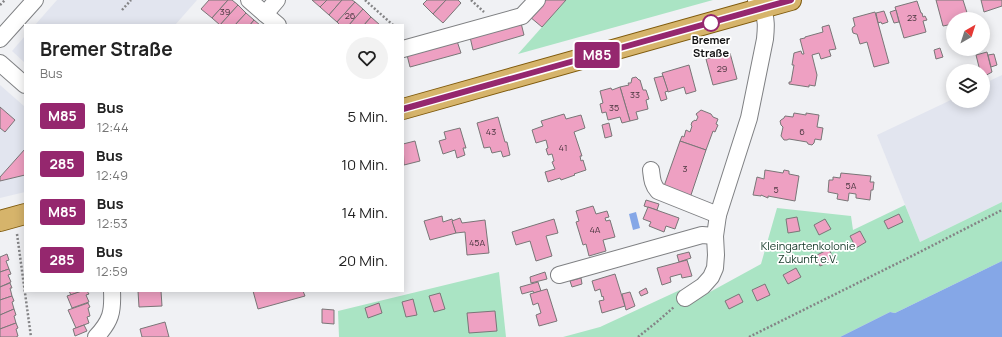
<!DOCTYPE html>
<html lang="de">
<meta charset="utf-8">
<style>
:root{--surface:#fff;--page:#f2f2f2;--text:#222;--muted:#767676}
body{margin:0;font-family:Manrope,sans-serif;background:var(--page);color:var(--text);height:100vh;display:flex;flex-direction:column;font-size:15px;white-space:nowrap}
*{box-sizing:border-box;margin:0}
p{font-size:13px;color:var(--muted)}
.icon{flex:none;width:22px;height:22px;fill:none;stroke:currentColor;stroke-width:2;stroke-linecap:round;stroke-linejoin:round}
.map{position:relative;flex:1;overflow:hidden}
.drawer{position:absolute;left:24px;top:24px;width:380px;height:268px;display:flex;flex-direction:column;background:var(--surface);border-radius:0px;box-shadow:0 2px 10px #0003}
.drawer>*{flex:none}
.badge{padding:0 8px;border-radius:3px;font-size:14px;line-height:26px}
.needle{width:26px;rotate:39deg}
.tools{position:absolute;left:946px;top:12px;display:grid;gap:8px}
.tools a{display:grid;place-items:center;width:44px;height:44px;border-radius:50%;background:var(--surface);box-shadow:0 2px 10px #0003;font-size:20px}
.map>.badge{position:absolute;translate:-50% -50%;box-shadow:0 0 0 2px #fff}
.round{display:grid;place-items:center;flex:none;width:42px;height:42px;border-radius:21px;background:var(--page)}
.overview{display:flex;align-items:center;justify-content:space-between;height:68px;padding:0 16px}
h1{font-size:19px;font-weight:700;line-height:30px}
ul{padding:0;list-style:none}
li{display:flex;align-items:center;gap:12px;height:48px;padding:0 16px}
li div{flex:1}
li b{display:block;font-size:15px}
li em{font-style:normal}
li .badge{min-width:44px;font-weight:700;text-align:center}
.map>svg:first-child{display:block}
</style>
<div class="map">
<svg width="1002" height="337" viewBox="0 0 1002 337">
<rect width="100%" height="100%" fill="#f0f1f4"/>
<g fill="#e2e5ef">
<path d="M57,0H197L175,25H35Z"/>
<path d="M25,36V63L12,51Z"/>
<path d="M1002,75V202L920,242L877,135L953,99V101H983V84Z"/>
<path d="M0,85L25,107V192L0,198Z"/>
</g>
<g fill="#aae4c4">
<path d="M566,0H713L518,54Z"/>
<path d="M1002,202V261L895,313L890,312L840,337H563L600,327L680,290L688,304L761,264L777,208L851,216L853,230L905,205L920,242Z"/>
<path d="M499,272L506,337H339L338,311Z"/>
</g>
<g fill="#85a7e7">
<path d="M636,212L640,228L633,230L629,214Z"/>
<path d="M1002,261V337H840L890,312L895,313Z"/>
</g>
<g fill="#eea0c2" stroke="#797677">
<path d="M209,0H228L212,18L201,9Z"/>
<path d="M228,0H232L238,5L220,25L212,18Z"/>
<path d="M312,0H327L320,7Z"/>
<path d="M327,0H342L329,15L320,7Z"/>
<path d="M342,0H352L355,2L337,22L329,15Z"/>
<path d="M427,0H446L433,14L423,4Z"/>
<path d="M446,0H458L461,3L443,23L433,14Z"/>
<path d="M546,0H566L542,27L530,17Z"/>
<path d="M936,0H963L969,19H953V24L943,26Z"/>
<path d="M981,0H1002V6L984,12Z"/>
<path d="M917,1L921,13H922L923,17L925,16L927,20L923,21L926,32L904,38L895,7Z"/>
<path d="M355,2L363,9L349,25H340L337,22Z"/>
<path d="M238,5L246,13L235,25H220Z"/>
<path d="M363,9L371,17L364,25H349Z"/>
<path d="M896,10L899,22L894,23L890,12Z"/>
<path d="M884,11L888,22L882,24L881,22L878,23L876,13Z"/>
<path d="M875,12L889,63L874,67L867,42L860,44L857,34H856L853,33L852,29L853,27L855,26L853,18Z"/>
<path d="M246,13L254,20L250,25H235Z"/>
<path d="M371,17L380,25H364Z"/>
<path d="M254,20L260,25H250Z"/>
<path d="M521,23L524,35L473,50L470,37Z"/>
<path d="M829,25L836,49L829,50L831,56L821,59L819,53L812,55L817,75L815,86L809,85V87L789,84V82H791L794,65H792L794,53L801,51L802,54H804L800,39L805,38V37L823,32L822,27Z"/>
<path d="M714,37L715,40L706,43L705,40Z"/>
<path d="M457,41L461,53L410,67L407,55Z"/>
<path d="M940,48L943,57L936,59L934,50Z"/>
<path d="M987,52L992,72L983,77V71H980L976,55Z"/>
<path d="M730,53L737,79L713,85L706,59Z"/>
<path d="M994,54L997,65L991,67L988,55Z"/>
<path d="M689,65L696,91L686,94L684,87L668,92L662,73Z"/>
<path d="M663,76L668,91L665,92L667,99L661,101L654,78Z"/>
<path d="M636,77L639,80H640L643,90H646L649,99L646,100L648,109L636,112L638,119L630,121L620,87L629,85L628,83H631L632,78Z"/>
<path d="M620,87L630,121L622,123L620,117L608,120L606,112L602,113L600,104L603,103L600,91L611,88L612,90Z"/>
<path d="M0,107L15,120L5,132L0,128Z"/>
<path d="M701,110L711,114L713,117L718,119L716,124L718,125L715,132L713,131L706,150L680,141L682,136L684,137L686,130L690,132L692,126L691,125L692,122L695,120L696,121L698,117L696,114Z"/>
<path d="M794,113L806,115V113L819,115L817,127L823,128L821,140L815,139L814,143L812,145L808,144L807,142L789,139L787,140H784L781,136L783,127L781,125L780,121L781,120L784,118L785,116L793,117Z"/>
<path d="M564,114L566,119L581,115L585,128L574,132L582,156H580L581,161L583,160L586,170L574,174L575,175L561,180L560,178L548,182L545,172L555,169L552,162L554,161L552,154L548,155L546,149L548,148L546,140L536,143L532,130L543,126L541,121Z"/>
<path d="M498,117L505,142H507L510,155L503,157L501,151L492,153L490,147L484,148L477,123Z"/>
<path d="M609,123L612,136L605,138L602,125Z"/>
<path d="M460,128L466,148H463L465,155L457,158L455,150L443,154L439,141L446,139L444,132Z"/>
<path d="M415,141L420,161L404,165L403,144Z"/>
<path d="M680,141L706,150L690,198L663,189Z"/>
<path d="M25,149V175L0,181V177Z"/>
<path d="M765,170L783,173L784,170L789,171V174L799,176L795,201L768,196V198L761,195V196L753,195L757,177L764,179Z"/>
<path d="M841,173L871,176L870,182H874L873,190H871L870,200L856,198V194L849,193L848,201L837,199L838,194L828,192L829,180H833V177L840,178Z"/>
<path d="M646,200L659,204L657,210L644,206Z"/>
<path d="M593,206L596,214L607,211L609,217L605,218L606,221L610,220L615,237L603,240L606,251L589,256L586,244L583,245L576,222L579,221L576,211Z"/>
<path d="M648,207L679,218L675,229L666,226L664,232L649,226L651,222L643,219Z"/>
<path d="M899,214L903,222L888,229L884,221Z"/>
<path d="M442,216L443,222L452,219L456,233L430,240L424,221Z"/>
<path d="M797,217L800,231L788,233L786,219Z"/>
<path d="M460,218L462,223L485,220L489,253L467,255L465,232L456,233L452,221Z"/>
<path d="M554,219L558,233L546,236L552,256L536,261L530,241L516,245L512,232Z"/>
<path d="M825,219L831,229L819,235L814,225Z"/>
<path d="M860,231L866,242L856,248L850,236Z"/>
<path d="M829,249L834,260L820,266L815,256Z"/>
<path d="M689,252L691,258L679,262L677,255Z"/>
<path d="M7,254L9,260L6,261L9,269L0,272V257Z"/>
<path d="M687,260L692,276L682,278L681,274L670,277L671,282L662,285L657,268Z"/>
<path d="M796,268L801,277L788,284L783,275Z"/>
<path d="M9,269L11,274L8,275L11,282L0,287V272Z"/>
<path d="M545,272L547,279L531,283L530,277Z"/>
<path d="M615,274L625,306L602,313L599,301L604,300L603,296L602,297L600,289L595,291L592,281Z"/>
<path d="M581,278L582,284L572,287L570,281Z"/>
<path d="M538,282L541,291L534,293L533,291L522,294L520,287Z"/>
<path d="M10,283L12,288H10L12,296L0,300V287Z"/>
<path d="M765,284L770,295L757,301L752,290Z"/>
<path d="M646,288L648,293L641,296L639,292Z"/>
<path d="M547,289L557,321L539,326L536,315L541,313L538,303L533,305L530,294Z"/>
<path d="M69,291H82L71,295Z"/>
<path d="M82,291H87L89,294L86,295L89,302L72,308L67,296Z"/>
<path d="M138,291H161L162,306L139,307Z"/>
<path d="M253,291H303L305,296L258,309Z"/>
<path d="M630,292L635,306L626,310L622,294Z"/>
<path d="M440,293L445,309L434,312L429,296Z"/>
<path d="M739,294L743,302L729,309L725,301Z"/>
<path d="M12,296L14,301L12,302L14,309L0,315V300Z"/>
<path d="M413,299L417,315L406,317L402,302Z"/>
<path d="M88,303L90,307L88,308L90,316L87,317L89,323L76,328L68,310Z"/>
<path d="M379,303L382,313L368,318L365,308Z"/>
<path d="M14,309L16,315L14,316L16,323L0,329V315Z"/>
<path d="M322,309L334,310V324L322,323Z"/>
<path d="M495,311L497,331L469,333L467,313Z"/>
<path d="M165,322L169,337H142L140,329Z"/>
<path d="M16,323L18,328L16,329L18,336L16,337H0V329Z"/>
<path d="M84,325L87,331L75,336L73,329Z"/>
</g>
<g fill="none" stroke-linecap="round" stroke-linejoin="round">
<defs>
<g id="minor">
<path d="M249,0L265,14L277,0"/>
<path d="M265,14L278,25"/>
<path d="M0,39L35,0"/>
<path d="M403,49L522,16L537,0"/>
<path d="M0,63L25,85"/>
<path d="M651,170C652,178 652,184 658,191L718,215"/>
<path d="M559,275L702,235L715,236"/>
<path d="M685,298L703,286L711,277L715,268L716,255L715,236L718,215L749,118L765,39C766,29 767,18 762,8C760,5 758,3 756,0"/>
<path d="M96,337C111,321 113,312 112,291"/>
</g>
<g id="major">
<path d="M403,109L791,0"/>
<path d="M0,221L25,214"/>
</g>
</defs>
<use href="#minor" stroke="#7f8083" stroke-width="18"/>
<use href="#major" stroke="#7f5a0c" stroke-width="22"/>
<g stroke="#848486" stroke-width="2.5" stroke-dasharray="2 2" stroke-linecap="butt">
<path d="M365,0L393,25"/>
<path d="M471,0L484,12"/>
<path d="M0,5L5,0"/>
<path d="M122,10L131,0"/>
<path d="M17,234L31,337"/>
<path d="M638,337L658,321L674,307"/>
<path d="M749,337L908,258L1002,210"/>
</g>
<use href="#minor" stroke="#fff" stroke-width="16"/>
<use href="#major" stroke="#d6b46b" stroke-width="20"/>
</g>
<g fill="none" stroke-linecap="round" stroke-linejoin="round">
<defs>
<path id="line" d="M403,109L791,0"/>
</defs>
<use href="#line" stroke="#fff" stroke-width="9"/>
<use href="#line" stroke="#95276e" stroke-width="6"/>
</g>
<circle fill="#fff" stroke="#95276e" stroke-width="2" cx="711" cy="23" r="8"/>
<g text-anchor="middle" stroke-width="3.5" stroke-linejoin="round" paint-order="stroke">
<g font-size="9" fill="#48353e">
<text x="225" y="15">39</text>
<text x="350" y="19">26</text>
<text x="912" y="21">23</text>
<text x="722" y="72">29</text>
<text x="635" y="98">33</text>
<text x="614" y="111">35</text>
<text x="491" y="135">43</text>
<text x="802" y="135">6</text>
<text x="563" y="151">41</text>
<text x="685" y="172">3</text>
<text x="851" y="189">5A</text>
<text x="776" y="193">5</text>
<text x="595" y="233">4A</text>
<text x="477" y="246">45A</text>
</g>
<g font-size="11" font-weight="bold" fill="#111112" stroke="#fff">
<text x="711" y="44">Bremer<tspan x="711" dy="13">Straße</tspan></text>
</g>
<g font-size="11" fill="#153928" stroke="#fff">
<text x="808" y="250">Kleingartenkolonie<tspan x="808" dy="13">Zukunft e.V.</tspan></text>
</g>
</g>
</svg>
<div class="tools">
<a><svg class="needle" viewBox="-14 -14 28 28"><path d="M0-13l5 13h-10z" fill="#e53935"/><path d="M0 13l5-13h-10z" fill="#767676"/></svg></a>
<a><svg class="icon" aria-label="layers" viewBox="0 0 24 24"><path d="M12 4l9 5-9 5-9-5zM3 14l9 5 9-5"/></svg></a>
</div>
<b class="badge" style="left:597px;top:55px;background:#95276e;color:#fff">M85</b>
<section class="drawer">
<div class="overview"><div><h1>Bremer Straße</h1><p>Bus</p></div><a class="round"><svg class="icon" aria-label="heart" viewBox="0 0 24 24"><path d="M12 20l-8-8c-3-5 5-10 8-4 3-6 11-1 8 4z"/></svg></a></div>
<ul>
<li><span class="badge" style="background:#95276e;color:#fff">M85</span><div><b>Bus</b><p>12:44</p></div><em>5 Min.</em></li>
<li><span class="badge" style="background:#95276e;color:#fff">285</span><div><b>Bus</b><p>12:49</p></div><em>10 Min.</em></li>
<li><span class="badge" style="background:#95276e;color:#fff">M85</span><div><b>Bus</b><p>12:53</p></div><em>14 Min.</em></li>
<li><span class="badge" style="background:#95276e;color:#fff">285</span><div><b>Bus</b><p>12:59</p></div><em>20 Min.</em></li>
</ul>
</section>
</div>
